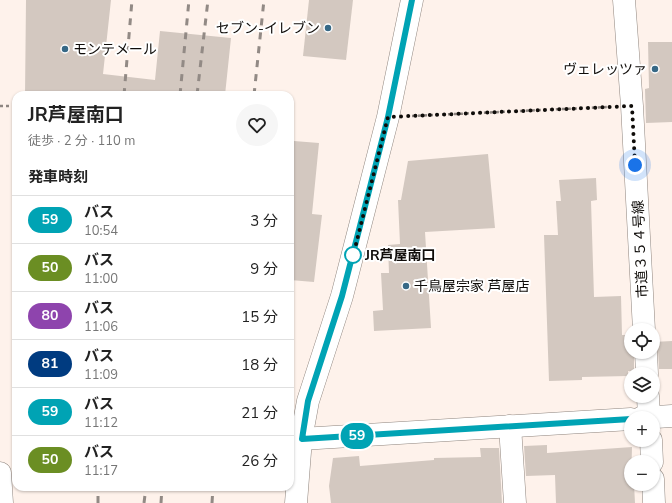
<!DOCTYPE html>
<html lang="ja">
<meta charset="utf-8">
<style>
:root{--surface:#fff;--page:#f6f6f6;--text:#222;--muted:#767676;--line:#e0e0e0}
body{margin:0;font-family:"Nunito Sans","Noto Sans JP",sans-serif;background:var(--page);color:var(--text);height:100vh;display:flex;flex-direction:column;font-size:15px;white-space:nowrap}
*{box-sizing:border-box;margin:0}
p{font-size:13px;color:var(--muted)}
.icon{flex:none;width:22px;height:22px;fill:none;stroke:currentColor;stroke-width:2;stroke-linecap:round;stroke-linejoin:round}
.map{position:relative;flex:1;overflow:hidden}
.details{position:absolute;left:12px;top:91px;width:282px;height:400px;display:flex;flex-direction:column;background:var(--surface);border-radius:12px;box-shadow:0 1px 3px #0004}
.details>*{flex:none}
.badge{padding:0 8px;border-radius:13px;font-size:14px;line-height:26px}
.controls{position:absolute;left:624px;top:323px;display:grid;gap:8px}
.controls a{display:grid;place-items:center;width:36px;height:36px;border-radius:50%;background:var(--surface);box-shadow:0 1px 3px #0004;font-size:20px}
.you{position:absolute;width:20px;height:20px;margin:-10px;border:3px solid #fff;border-radius:50%;background:#1a73e8;box-shadow:0 0 0 6px #1a73e833}
.map>.badge{position:absolute;translate:-50% -50%;box-shadow:0 0 0 2px #fff}
h2{padding:0 16px;font-size:15px;line-height:36px}
.round{display:grid;place-items:center;flex:none;width:42px;height:42px;border-radius:21px;background:var(--page)}
.summary{display:flex;align-items:center;justify-content:space-between;height:68px;padding:0 16px}
h1{font-size:19px;font-weight:700;line-height:30px}
ul{padding:0;list-style:none}
li{display:flex;align-items:center;gap:12px;height:48px;padding:0 16px;border-top:1px solid var(--line)}
li div{flex:1}
li b{display:block;font-size:15px}
li em{font-style:normal}
li .badge{min-width:44px;font-weight:700;text-align:center}
.map>svg:first-child{display:block}
</style>
<div class="map">
<svg width="672" height="503" viewBox="0 0 672 503">
<rect width="100%" height="100%" fill="#fef2eb"/>
<g fill="#d3c8c0">
<path d="M26,0H111L103,74L155,80L160,31L231,38L225,95H25Z"/>
<path d="M309,0H353L346,60L303,56Z"/>
<path d="M648,42H672V122L646,123L645,89L649,88Z"/>
<path d="M294,141L319,143L312,214L322,215L314,282L290,280V174Z"/>
<path d="M488,154L495,228L425,232L431,328L374,331L373,311L383,310L381,273H389L388,245L400,244L398,200H401L408,161Z"/>
<path d="M596,178L597,200L591,201L594,297L621,296L622,335H627V343H631V352H634V371H628V376L582,377V380L549,381L544,235H558L556,201H561L559,180Z"/>
<path d="M672,341V369H659L658,351L653,342Z"/>
<path d="M547,445V453L632,447L631,484H634L635,503H556L555,475L526,476L524,446Z"/>
<path d="M480,448H499L502,503H331L329,486L333,458L359,456L360,466L434,460V458L481,457Z"/>
</g>
<g fill="none" stroke-linecap="round" stroke-linejoin="round">
<defs>
<g id="minor">
<path d="M624,0L632,106L644,330"/>
<path d="M646,352L647,374"/>
<path d="M648,396L649,418"/>
<path d="M510,426L515,503"/>
<path d="M651,440L652,462"/>
<path d="M653,479L654,503"/>
</g>
<g id="tertiary">
<path d="M641,418L672,416"/>
<path d="M301,439L631,419"/>
<path d="M0,473L2,503"/>
<path d="M296,503L301,439L308,401L342,296L388,117L412,0"/>
</g>
</defs>
<use href="#minor" stroke="#8f857e" stroke-width="23"/>
<use href="#tertiary" stroke="#8f857e" stroke-width="23"/>
<g stroke="#8e8681" stroke-width="2.5" stroke-dasharray="3 3" stroke-linecap="butt">
<path d="M0,106H16"/>
<path d="M412,116L607,107"/>
</g>
<use href="#minor" stroke="#fff" stroke-width="22"/>
<use href="#tertiary" stroke="#fff" stroke-width="22"/>
<g stroke="#928a85" stroke-width="3" stroke-dasharray="7 7" stroke-linecap="butt">
<path d="M124,95L132,0"/>
<path d="M180,95L189,0"/>
<path d="M197,95L208,0"/>
<path d="M254,95L264,0"/>
<path d="M98,503V487"/>
<path d="M144,503L146,487"/>
<path d="M161,503L162,487"/>
<path d="M212,503L213,487"/>
</g>
</g>
<g fill="none" stroke-linecap="round" stroke-linejoin="round">
<defs>
<path id="line" d="M412,0L388,117L342,296L308,401L302,439L631,419"/>
</defs>
<use href="#line" stroke="#fff" stroke-width="9"/>
<use href="#line" stroke="#00a3b4" stroke-width="6"/>
<path stroke="#0f0c09" stroke-width="4" stroke-dasharray="0 7.2" d="M353,255L352,260L388,117L632,106L635,165"/>
</g>
<g fill="#366886" stroke="#fff" stroke-width="1.5">
<circle cx="328" cy="28" r="4"/>
<circle cx="65" cy="49" r="4"/>
<circle cx="655" cy="69" r="4"/>
<circle cx="406" cy="286" r="4"/>
</g>
<circle fill="#fff" stroke="#00a3b4" stroke-width="2" cx="353" cy="255" r="8"/>
<g text-anchor="middle" stroke-width="4" stroke-linejoin="round" paint-order="stroke">
<g font-size="14" fill="#0f0c09" stroke="#fff" text-anchor="end">
<text x="320" y="33">セブン-イレブン</text>
<text x="73" y="54" text-anchor="start">モンテメール</text>
<text x="647" y="74">ヴェレッツァ</text>
<text x="414" y="291" text-anchor="start">千鳥屋宗家 芦屋店</text>
</g>
<g font-size="14" fill="#0f0c09" stroke="#fff">
<text transform="translate(640 249) rotate(-93)" y="5">市道３５４号線</text>
</g>
<g font-size="14" font-weight="bold" fill="#0f0c09" stroke="#fff" text-anchor="start">
<text x="365" y="260">JR芦屋南口</text>
</g>
</g>
</svg>
<div class="controls">
<a><svg class="icon" aria-label="locate" viewBox="0 0 24 24"><circle cx="12" cy="12" r="6"/><path d="M12 2v4M12 18v4M2 12h4M18 12h4"/></svg></a>
<a><svg class="icon" aria-label="layers" viewBox="0 0 24 24"><path d="M12 4l9 5-9 5-9-5zM3 14l9 5 9-5"/></svg></a>
<a>+</a>
<a>−</a>
</div>
<div class="you" style="left:635px;top:165px"></div>
<b class="badge" style="left:357px;top:436px;background:#00a3b4;color:#fff">59</b>
<section class="details">
<div class="summary"><div><h1>JR芦屋南口</h1><p>徒歩 · 2 分 · 110 m</p></div><a class="round"><svg class="icon" aria-label="heart" viewBox="0 0 24 24"><path d="M12 20l-8-8c-3-5 5-10 8-4 3-6 11-1 8 4z"/></svg></a></div>
<h2>発車時刻</h2>
<ul>
<li><span class="badge" style="background:#00a3b4;color:#fff">59</span><div><b>バス</b><p>10:54</p></div><em>3 分</em></li>
<li><span class="badge" style="background:#6b8e23;color:#fff">50</span><div><b>バス</b><p>11:00</p></div><em>9 分</em></li>
<li><span class="badge" style="background:#8e44ad;color:#fff">80</span><div><b>バス</b><p>11:06</p></div><em>15 分</em></li>
<li><span class="badge" style="background:#003b80;color:#fff">81</span><div><b>バス</b><p>11:09</p></div><em>18 分</em></li>
<li><span class="badge" style="background:#00a3b4;color:#fff">59</span><div><b>バス</b><p>11:12</p></div><em>21 分</em></li>
<li><span class="badge" style="background:#6b8e23;color:#fff">50</span><div><b>バス</b><p>11:17</p></div><em>26 分</em></li>
</ul>
</section>
</div>
